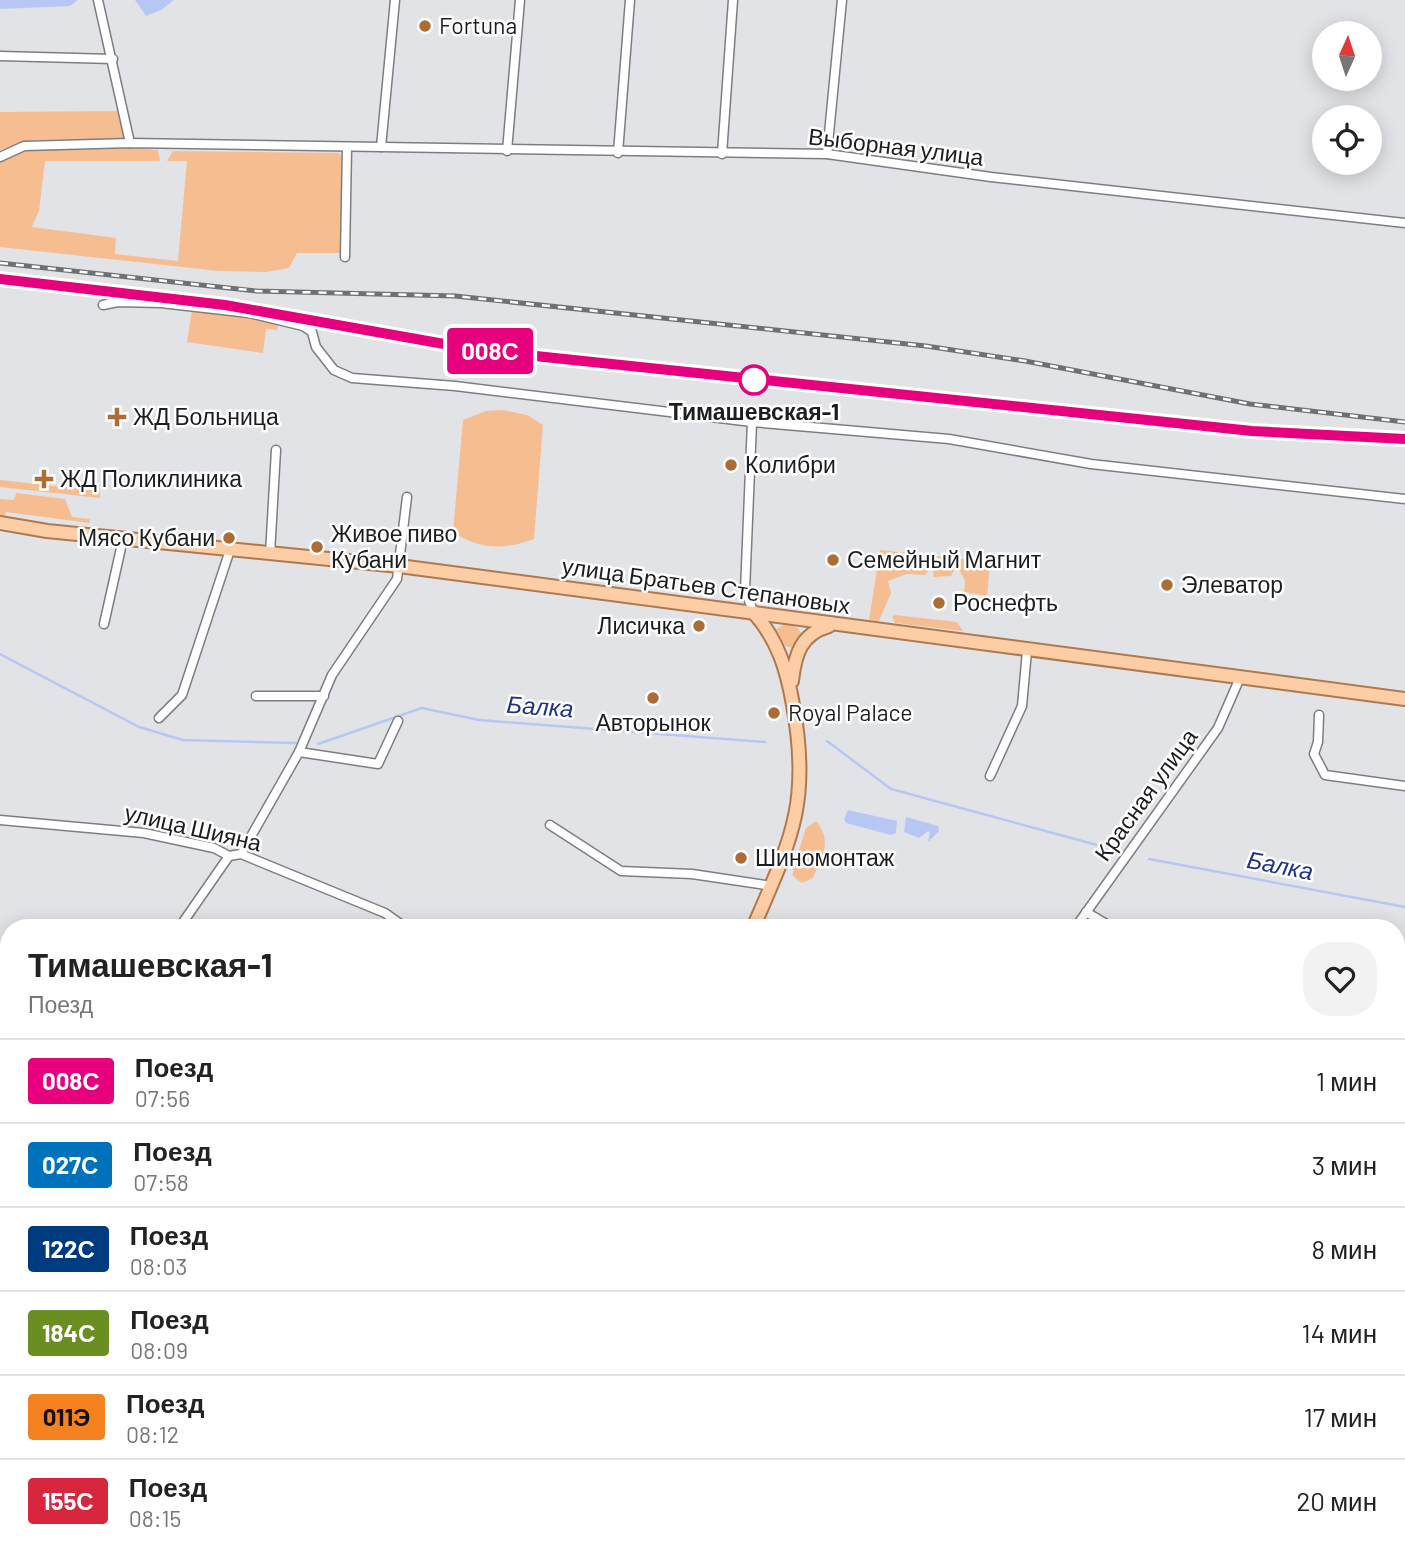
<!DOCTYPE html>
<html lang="ru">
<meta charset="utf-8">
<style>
:root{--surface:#fff;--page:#f2f2f2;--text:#222;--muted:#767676;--line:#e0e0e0}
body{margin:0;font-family:Barlow,sans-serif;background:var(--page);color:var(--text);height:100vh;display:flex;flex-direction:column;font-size:26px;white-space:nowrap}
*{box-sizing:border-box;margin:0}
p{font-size:23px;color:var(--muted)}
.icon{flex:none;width:38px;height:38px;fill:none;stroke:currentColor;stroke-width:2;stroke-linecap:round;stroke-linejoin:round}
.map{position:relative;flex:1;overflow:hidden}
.side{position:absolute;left:0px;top:919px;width:1405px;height:639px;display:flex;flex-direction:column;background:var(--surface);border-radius:28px 28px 0 0;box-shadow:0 4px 18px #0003}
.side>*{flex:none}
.badge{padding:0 14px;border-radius:5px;font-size:24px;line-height:46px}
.needle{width:46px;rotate:3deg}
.controls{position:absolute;left:1312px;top:21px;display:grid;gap:14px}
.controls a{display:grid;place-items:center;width:70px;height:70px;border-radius:50%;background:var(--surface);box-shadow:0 4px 18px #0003;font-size:35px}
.map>.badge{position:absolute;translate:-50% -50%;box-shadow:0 0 0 4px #fff}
.round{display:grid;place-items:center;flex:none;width:74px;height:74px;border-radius:28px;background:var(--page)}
.head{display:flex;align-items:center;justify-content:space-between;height:119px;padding:0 28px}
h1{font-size:33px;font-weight:700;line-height:52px}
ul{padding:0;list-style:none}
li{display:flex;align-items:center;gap:21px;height:84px;padding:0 28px;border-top:2px solid var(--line)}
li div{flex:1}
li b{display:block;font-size:26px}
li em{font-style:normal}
li .badge{min-width:77px;font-weight:700;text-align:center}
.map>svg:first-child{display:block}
</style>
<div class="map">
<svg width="1405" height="1557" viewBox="0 0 1405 1557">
<rect width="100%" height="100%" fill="#e2e3e6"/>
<g fill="#f6bd91">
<path d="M108,60L126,135L124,139L35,140L0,150V112L118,111Z"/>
<path d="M127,147L158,150L160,161H45L39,211L32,227L116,238L115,254L178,261L187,161H167L173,151L339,153L344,159L342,253H297L289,268L266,272L219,271L0,247V158L28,148Z"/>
<path d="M192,310L279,322L277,330L266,329L263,353L187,342Z"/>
<path d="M503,410L527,415L543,425L534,539C504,550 480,550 453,532L463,420L486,411Z"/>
<path d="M0,480L100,491V498L0,487Z"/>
<path d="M16,493L65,499L72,517L90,519V523L6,512L5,516L0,515V499L14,500Z"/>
<path d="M880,550L990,562L987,596L964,592L965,581L960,571L954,570L951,576L934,577L932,565L925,575L907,574L888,581L891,593L879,621L869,620Z"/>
<path d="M895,615L957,622L963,631L895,623L892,617Z"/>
<path d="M785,624L798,628L801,633L792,648L785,646L776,629Z"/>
<path d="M816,821C833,841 822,857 813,878L802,883L793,876V869L806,828Z"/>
</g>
<g fill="#b6c7f4">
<path d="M0,0H78L70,6L0,9Z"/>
<path d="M135,0H174L161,10L146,16Z"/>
<path d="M848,810L897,821L896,833L891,835L846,823L844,819Z"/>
<path d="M906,817L938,826L939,831L928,842L930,833L928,831L919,838L904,832Z"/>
</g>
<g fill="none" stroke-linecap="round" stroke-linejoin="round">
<g stroke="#b6c7f4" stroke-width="2.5">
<path d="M0,654L139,727L183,740L296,743"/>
<path d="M827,741L891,789L1108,848"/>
<path d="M318,744L422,708L479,720L765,742"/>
<path d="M1149,859L1405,907"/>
</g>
<defs>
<g id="minor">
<path d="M98,0L130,143"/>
<path d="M0,56L113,59"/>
<path d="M381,147L395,0"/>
<path d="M507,151L520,0"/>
<path d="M618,153L630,0"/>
<path d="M722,154L733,0"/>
<path d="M827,154L842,0"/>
<path d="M0,157L24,146L130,143L827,154L991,177L1405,223"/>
<path d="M345,257L347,147"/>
<path d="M103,305L118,302L161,303L249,313L303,326L312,332L316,347L334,370L352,378L455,386L752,422L949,439L1091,464L1405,499"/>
<path d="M752,422L745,591L754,613"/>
<path d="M270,554L276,450"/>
<path d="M104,624L123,539"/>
<path d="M256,696H324"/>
<path d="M1319,715L1318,742L1314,754L1325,775L1405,786"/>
<path d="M159,718L182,695L230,550"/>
<path d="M299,752L378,764L398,721"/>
<path d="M990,776L1022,706L1027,651"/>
<path d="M0,820L144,833L214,848L229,856L241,854L385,913L406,928"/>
<path d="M550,825L621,871L692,874L772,886"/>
<path d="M241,854L299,752L332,675L397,579L407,497"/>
<path d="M1086,912L1113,928"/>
<path d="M179,928L229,856"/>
<path d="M1075,928L1218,728L1239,680"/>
<path d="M0,1003L9,1004"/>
<path d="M1396,1122L1405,1131"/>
<path d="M0,1198L9,1185"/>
<path d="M1396,1256L1405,1266"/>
<path d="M829,1549L831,1557"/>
<path d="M1054,1549L1064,1557"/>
<path d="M1241,1549L1247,1557"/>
<path d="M1396,1549L1402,1557"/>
<path d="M100,1557L106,1549"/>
<path d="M616,1557L623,1549"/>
</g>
<g id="tertiary">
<path d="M0,1325L9,1333"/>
<path d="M248,1549L257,1557"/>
</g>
<g id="secondary">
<path d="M1396,1067L1405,1061"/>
<path d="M995,1557L1000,1549"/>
</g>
<g id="primary">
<path d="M0,523L47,531L399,566L1405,699"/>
<path d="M792,681C795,654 801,634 829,626"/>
<path d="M753,928C791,840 811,803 793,705C787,670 778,640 754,613"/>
<path d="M342,1557L348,1549"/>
</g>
</defs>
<use href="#minor" stroke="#7d7e81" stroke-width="11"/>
<use href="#tertiary" stroke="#7d7e81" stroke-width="14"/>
<use href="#secondary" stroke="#7d7e81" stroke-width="16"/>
<use href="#primary" stroke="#ae794f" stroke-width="16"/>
<use href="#minor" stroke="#fff" stroke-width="8"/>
<use href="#tertiary" stroke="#fff" stroke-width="10"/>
<use href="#secondary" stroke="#fee6d2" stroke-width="12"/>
<use href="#primary" stroke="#fdcda5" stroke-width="12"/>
<defs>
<g id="rail">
<path d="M0,263L257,291L455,296L926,346L1025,361L1250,404L1405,422"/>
<path d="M0,279L225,305L478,350L1253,431L1405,439"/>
</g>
</defs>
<use href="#rail" stroke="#6f7072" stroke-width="5"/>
<use href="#rail" stroke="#fff" stroke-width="2.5" stroke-dasharray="8" stroke-linecap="butt"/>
</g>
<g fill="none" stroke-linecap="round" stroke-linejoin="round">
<defs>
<path id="line" d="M0,279L225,305L478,350L1252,431L1405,439"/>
</defs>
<use href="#line" stroke="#fff" stroke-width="16"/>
<use href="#line" stroke="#e6007e" stroke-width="10"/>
</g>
<g fill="#ac6c34" stroke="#fff" stroke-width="2.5">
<circle cx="425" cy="26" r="7"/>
<path d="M113.5 406.5h7v7h7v7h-7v7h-7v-7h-7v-7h7z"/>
<circle cx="731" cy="465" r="7"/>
<path d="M40.5 468.5h7v7h7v7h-7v7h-7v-7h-7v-7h7z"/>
<circle cx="229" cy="538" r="7"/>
<circle cx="317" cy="547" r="7"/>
<circle cx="833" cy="560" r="7"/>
<circle cx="1167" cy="585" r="7"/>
<circle cx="939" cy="603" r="7"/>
<circle cx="699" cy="626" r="7"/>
<circle cx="653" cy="698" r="7"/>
<circle cx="774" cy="713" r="7"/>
<circle cx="741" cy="858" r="7"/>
</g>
<circle fill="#fff" stroke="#e6007e" stroke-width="3.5" cx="754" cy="380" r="14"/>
<g text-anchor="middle" stroke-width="5" stroke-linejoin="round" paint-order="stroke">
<g font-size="23" fill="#1c1d1e" stroke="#fff" text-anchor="start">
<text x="439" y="34">Fortuna</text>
<text x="133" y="425">ЖД Больница</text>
<text x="745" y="473">Колибри</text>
<text x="60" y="487">ЖД Поликлиника</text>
<text x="331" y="542">Живое пиво<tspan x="331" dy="26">Кубани</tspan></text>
<text x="215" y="546" text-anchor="end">Мясо Кубани</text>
<text x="847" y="568">Семейный Магнит</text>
<text x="1181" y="593">Элеватор</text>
<text x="953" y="611">Роснефть</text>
<text x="685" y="634" text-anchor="end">Лисичка</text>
<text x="788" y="721">Royal Palace</text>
<text x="653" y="731" text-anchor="middle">Авторынок</text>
<text x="755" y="866">Шиномонтаж</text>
</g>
<g font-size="23" fill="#1c1d1e" stroke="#fff">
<text transform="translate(896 147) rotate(7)" y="8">Выборная улица</text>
<text transform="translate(706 586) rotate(8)" y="8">улица Братьев Степановых</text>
<text transform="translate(1146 795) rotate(-54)" y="8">Красная улица</text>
<text transform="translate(193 828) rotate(13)" y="8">улица Шияна</text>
</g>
<g font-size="23" font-weight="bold" fill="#1c1d1e" stroke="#fff">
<text x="754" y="420">Тимашевская-1</text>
</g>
<g font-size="24" font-style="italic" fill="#1f3385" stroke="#fff">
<text transform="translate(540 707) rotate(4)" y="8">Балка</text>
<text transform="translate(1280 866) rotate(11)" y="8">Балка</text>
</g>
</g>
</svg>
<div class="controls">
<a><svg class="needle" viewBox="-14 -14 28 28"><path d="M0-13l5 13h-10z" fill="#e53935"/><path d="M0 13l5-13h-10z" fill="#767676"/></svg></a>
<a><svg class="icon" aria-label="locate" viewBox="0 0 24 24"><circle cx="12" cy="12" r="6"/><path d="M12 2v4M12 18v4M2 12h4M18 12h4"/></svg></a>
</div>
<b class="badge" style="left:490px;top:351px;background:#e6007e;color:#fff">008С</b>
<section class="side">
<div class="head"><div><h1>Тимашевская-1</h1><p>Поезд</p></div><a class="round"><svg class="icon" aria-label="heart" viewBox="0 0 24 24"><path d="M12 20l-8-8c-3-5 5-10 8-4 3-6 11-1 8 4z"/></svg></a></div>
<ul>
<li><span class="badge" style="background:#e6007e;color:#fff">008С</span><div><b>Поезд</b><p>07:56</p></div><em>1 мин</em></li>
<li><span class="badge" style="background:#0072bc;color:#fff">027С</span><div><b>Поезд</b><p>07:58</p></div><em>3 мин</em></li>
<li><span class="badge" style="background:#003b80;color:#fff">122С</span><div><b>Поезд</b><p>08:03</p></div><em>8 мин</em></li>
<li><span class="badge" style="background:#6b8e23;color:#fff">184С</span><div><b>Поезд</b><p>08:09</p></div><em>14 мин</em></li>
<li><span class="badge" style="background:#f58220;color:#111">011Э</span><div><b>Поезд</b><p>08:12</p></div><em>17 мин</em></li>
<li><span class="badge" style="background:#d7263d;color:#fff">155С</span><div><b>Поезд</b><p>08:15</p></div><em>20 мин</em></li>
</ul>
</section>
</div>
